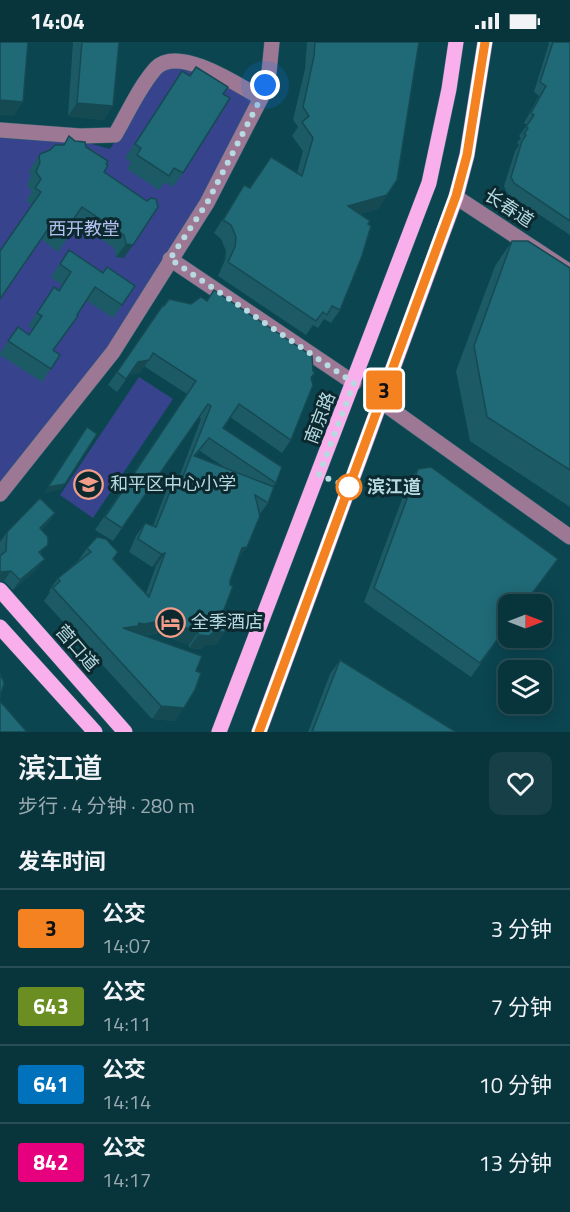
<!DOCTYPE html>
<html lang="zh">
<meta charset="utf-8">
<style>
:root{--surface:#08343c;--page:#163f47;--text:#f1f3f6;--muted:#98aaaf;--line:#294f56}
body{margin:0;font-family:"Titillium Web","Noto Sans SC",sans-serif;background:var(--page);color:var(--text);height:100vh;display:flex;flex-direction:column;font-size:22px;white-space:nowrap}
*{box-sizing:border-box;margin:0}
p{font-size:20px;color:var(--muted)}
.icon{flex:none;width:33px;height:33px;fill:none;stroke:currentColor;stroke-width:2;stroke-linecap:round;stroke-linejoin:round}
.map{position:relative;height:690px;overflow:hidden}
.drawer{display:flex;flex-direction:column;background:var(--surface);flex:1}
.drawer>*{flex:none}
.badge{padding:0 12px;border-radius:4px;font-size:21px;line-height:39px}
.needle{width:39px;rotate:90deg}
.buttons{position:absolute;left:498px;top:552px;display:grid;gap:12px}
.buttons a{display:grid;place-items:center;width:54px;height:54px;border-radius:12px;background:var(--surface);box-shadow:0 3px 15px #0003,0 0 0 2px var(--line);font-size:30px}
.you{position:absolute;width:30px;height:30px;margin:-15px;border:4px solid #fff;border-radius:50%;background:#1a73e8;box-shadow:0 0 0 9px #1a73e833}
.map>.badge{position:absolute;translate:-50% -50%;box-shadow:0 0 0 3px #fff}
h2{padding:0 18px;font-size:22px;line-height:54px}
.round{display:grid;place-items:center;flex:none;width:63px;height:63px;border-radius:12px;background:var(--page)}
.summary{display:flex;align-items:center;justify-content:space-between;height:102px;padding:0 18px}
h1{font-size:28px;font-weight:600;line-height:45px}
ul{padding:0;list-style:none}
li{display:flex;align-items:center;gap:18px;height:78px;padding:0 18px;border-top:2px solid var(--line)}
li div{flex:1}
li b{display:block;font-size:22px}
li em{font-style:normal}
li .badge{min-width:66px;font-weight:700;text-align:center}
.status{display:flex;justify-content:space-between;align-items:center;height:42px;padding:0 30px;background:var(--surface);direction:ltr}
.status svg{height:16px;fill:currentColor}
.map>svg:first-child{display:block}
</style>
<div class="status"><b>14:04</b><svg viewBox="0 0 49 12"><path d="M0 12V9h3v3zM5 12V6h3v6zM10 12V3h3v9zM15 12V0h3v12zM26 1h20v11H26zM47 4h2v5h-2z"/></svg></div>
<div class="map">
<svg width="570" height="690" viewBox="0 0 570 690">
<rect width="100%" height="100%" fill="#0b4550"/>
<g fill="#37438c">
<path d="M195,24L256,57L203,159L110,306L0,440V96L74,97L110,107L161,27Z"/>
<path d="M139,335L173,357L93,476L60,453Z"/>
</g>
<g fill="none" stroke-linecap="round" stroke-linejoin="round">
<defs>
<g id="minor">
<path d="M0,88L80,94L115,93C128,71 139,45 156,26C179,3 238,43 261,56"/>
<path d="M456,155L570,230"/>
<path d="M170,217L354,341"/>
<path d="M380,359L570,495"/>
<path d="M0,452L113,310L207,161L261,56L269,30L272,0"/>
</g>
<g id="major">
<path d="M0,548L125,690"/>
<path d="M0,585L95,690"/>
<path d="M219,690L429,141L449,47L456,0"/>
<path d="M259,690L456,155L467,113L485,0"/>
</g>
</defs>
<use href="#minor" stroke="#2d636d" stroke-width="16"/>
<use href="#major" stroke="#2d636d" stroke-width="16"/>
<use href="#minor" stroke="#9c7895" stroke-width="15"/>
<use href="#major" stroke="#f9afec" stroke-width="15"/>
</g>
<g fill="#1c5a66" fill-rule="evenodd">
<path d="M73,0H119L104,78L68,74Z"/>
<path d="M307,0H419L387,153L378,167L360,172L368,182L340,268L331,281L324,277L318,286L313,283L306,293L218,234L225,218L226,209L221,197L214,191L244,143L250,146L297,131L303,109L292,94L298,85L293,78L305,27Z"/>
<path d="M547,0H570V193L507,151L504,144L515,109L519,103L517,101L521,96L519,94L527,83L524,81L539,54L534,50L549,1Z"/>
<path d="M196,25L223,52L183,131L173,145L165,140L159,148L127,127L131,120L125,116L182,29L189,34Z"/>
<path d="M75,99L86,105L106,122L104,130L147,159L124,216L116,215L114,206L73,178L70,182L75,185L58,210L41,197L32,163L26,159L32,150L27,143L31,133L29,129L40,112L63,103Z"/>
<path d="M512,199L570,226V465L470,399L456,329L495,224Z"/>
<path d="M69,208L103,231L135,244L113,276L86,258L53,309L60,313L42,340L0,313V311L18,285L29,293L33,287L28,284L54,245L58,248L62,243L51,235Z"/>
<path d="M163,263L311,336L291,398L282,411L230,375L223,386L276,441L273,444L268,461L260,472L238,518L230,539L222,573L225,585V590L216,603H205L200,607L189,606V603L170,596L173,588L144,594L175,679L152,677L44,559L50,550L49,549L58,536L78,519L87,506L113,517L146,551L156,524L152,525L129,510L136,494L145,481L153,484L166,449L175,437L178,438L201,377L199,375L113,499L95,488L187,352L144,324L140,331L129,333L117,350L108,343ZM200,409L224,425L195,414Z"/>
<path d="M418,427L558,517L525,562H508V584L471,635L364,560L408,441Z"/>
<path d="M55,471L48,481L41,488V513L37,527L13,548L4,539L0,540V500L7,490Z"/>
<path d="M340,618L456,690H308L330,632Z"/>
</g>
<g fill="#164a53">
<path d="M0,58L23,60L14,74L0,73Z"/>
<path d="M77,61L113,64L104,78L68,74Z"/>
<path d="M387,153L378,167L339,177L348,164Z"/>
<path d="M126,202L133,203L124,216L116,215Z"/>
<path d="M149,318L140,331L129,333L138,320Z"/>
<path d="M65,442L60,448L44,451L48,445Z"/>
<path d="M55,471L48,481L33,496L40,486Z"/>
<path d="M247,505L238,518L242,506Z"/>
<path d="M165,511L156,524L152,525L161,512Z"/>
<path d="M45,517L37,527L13,548L20,538Z"/>
<path d="M11,529L4,539L0,540V532L1,530Z"/>
<path d="M182,575L173,588L135,595L123,586L139,581Z"/>
<path d="M229,579L221,590H225L216,603H205L200,607L189,606L198,593L214,590L225,583Z"/>
<path d="M179,583L198,590L189,603L170,596Z"/>
<path d="M161,664L184,666L175,679L152,677Z"/>
</g>
<g fill="#206977" stroke="#164a53" stroke-width="1.5">
<path d="M0,0H28L23,60L0,58Z"/>
<path d="M82,0H119L113,64L77,61Z"/>
<path d="M315,0H419L397,138L387,153L348,164L370,179L368,182L371,184L362,214L340,268L332,264L327,273L323,270L316,279L228,220L235,205L236,195L231,183L223,178L244,143L250,146L271,115L302,134L313,96L302,80L309,74L303,65L314,14Z"/>
<path d="M553,0H570V179L514,141L511,135L522,99L526,93L524,92L528,86L526,85L534,73L531,71L546,44L540,40Z"/>
<path d="M196,25L228,45L223,52L230,56L183,131L174,126L169,134L137,113L141,106L135,102L182,29L190,34Z"/>
<path d="M69,94L75,99L85,100L86,105L108,119L106,122L108,123L104,130L147,159L151,156L156,157L158,165L133,203L126,202L124,193L82,165L70,182L75,185L68,196L50,184L0,257V209L41,150L35,146L41,137L36,130L40,120L39,115L40,112L50,108L55,103H64Z"/>
<path d="M512,199H528L570,226V428L487,375L474,304Z"/>
<path d="M69,208L103,231L107,225L135,244L122,263L95,245L77,273L78,274L53,308L60,313L51,327L8,299L18,285L29,293L42,274L37,271L54,245L59,249L71,230L60,222Z"/>
<path d="M214,248L312,314L313,329L315,330L311,336L313,343L291,398L239,362L223,386L282,425L276,441L209,396L194,414L274,445L268,461L255,453L260,474L247,505L242,506L230,539V543L233,544L222,573L229,579L225,583V590H214L209,594L198,593V590L179,583L182,575L144,582L139,581L138,584L123,586L202,614L196,629L201,631L195,648L184,666L161,664L53,546L60,539L58,536L91,510L87,506L97,495L106,497L118,510L113,517L149,555L165,511L161,512L138,497L145,481L156,485L175,437L181,439L211,364L208,362L122,486L105,475L196,339L153,311L149,318L138,320L126,337L117,330L163,263L164,264L169,257L191,262L201,255L207,259Z"/>
<path d="M87,385L97,392L65,442L48,445Z"/>
<path d="M431,425L558,517L524,562H508V583L480,621L374,546L418,427Z"/>
<path d="M40,456L55,471L40,486L48,495V503L39,510L45,517L20,538L11,529L1,530L0,529V514L6,509L7,490Z"/>
<path d="M340,618L456,690H312Z"/>
<path d="M0,631L4,641L0,656Z"/>
<path d="M0,659L27,690H0Z"/>
</g>
<g fill="none" stroke-linecap="round" stroke-linejoin="round">
<defs>
<path id="line" d="M259,690L456,154L467,113L485,0"/>
</defs>
<use href="#line" stroke="#fff" stroke-width="14"/>
<use href="#line" stroke="#f58220" stroke-width="9"/>
<path stroke="#b7d9e0" stroke-width="6" stroke-dasharray="0 10.8" d="M265,43L261,56L207,161L170,217L354,341L319,433L349,445"/>
</g>
<defs>
<symbol id="school-ring" viewBox="-11 -11 22 22"><circle r="9.5" fill="#0b292f" stroke="#f49e8a" stroke-width="1.5"/><path d="M0-5L7-2L0 1L-7-2ZM-4 1L0 2.5L4 1V4Q0 6-4 4Z" fill="#f49e8a"/></symbol>
<symbol id="hotel-ring" viewBox="-11 -11 22 22"><circle r="9.5" fill="#0b292f" stroke="#f49e8a" stroke-width="1.5"/><path d="M-6-4.5h1.5V1H6V5H4.5V3h-9V5H-6ZM-4 0a1.8 1.8 0 1 1 3.6 0ZM.5 0V-2.5h3Q6-2.5 6 0Z" fill="#f49e8a"/></symbol>
</defs>
<g fill-rule="evenodd">
<use href="#school-ring" x="72" y="426" width="33" height="33"/>
<use href="#hotel-ring" x="154" y="564" width="33" height="33"/>
</g>
<circle fill="#fff" stroke="#f58220" stroke-width="3" cx="349" cy="445" r="12"/>
<g text-anchor="middle" stroke-width="6" stroke-linejoin="round" paint-order="stroke">
<g font-size="18" fill="#b7d9e0" stroke="#0b292f">
<text transform="translate(509 166) rotate(33)" y="6">长春道</text>
<text transform="translate(320 376) rotate(-69)" y="6">南京路</text>
<text transform="translate(77 606) rotate(49)" y="6">营口道</text>
</g>
<g font-size="18" fill="#b5c1ef" stroke="#0b292f">
<text x="84" y="193">西开教堂</text>
</g>
<g font-size="18" fill="#b7d9e0" stroke="#0b292f" text-anchor="start">
<text x="110" y="448">和平区中心小学</text>
<text x="191" y="586">全季酒店</text>
</g>
<g font-size="18" font-weight="bold" fill="#b7d9e0" stroke="#0b292f" text-anchor="start">
<text x="367" y="451">滨江道</text>
</g>
</g>
</svg>
<div class="buttons">
<a><svg class="needle" viewBox="-14 -14 28 28"><path d="M0-13l5 13h-10z" fill="#e53935"/><path d="M0 13l5-13h-10z" fill="#98aaaf"/></svg></a>
<a><svg class="icon" aria-label="layers" viewBox="0 0 24 24"><path d="M12 4l9 5-9 5-9-5zM3 14l9 5 9-5"/></svg></a>
</div>
<div class="you" style="left:265px;top:43px"></div>
<b class="badge" style="left:384px;top:348px;background:#f58220;color:#111">3</b>
</div>
<section class="drawer">
<div class="summary"><div><h1>滨江道</h1><p>步行 · 4 分钟 · 280 m</p></div><a class="round"><svg class="icon" aria-label="heart" viewBox="0 0 24 24"><path d="M12 20l-8-8c-3-5 5-10 8-4 3-6 11-1 8 4z"/></svg></a></div>
<h2>发车时间</h2>
<ul>
<li><span class="badge" style="background:#f58220;color:#111">3</span><div><b>公交</b><p>14:07</p></div><em>3 分钟</em></li>
<li><span class="badge" style="background:#6b8e23;color:#fff">643</span><div><b>公交</b><p>14:11</p></div><em>7 分钟</em></li>
<li><span class="badge" style="background:#0072bc;color:#fff">641</span><div><b>公交</b><p>14:14</p></div><em>10 分钟</em></li>
<li><span class="badge" style="background:#e6007e;color:#fff">842</span><div><b>公交</b><p>14:17</p></div><em>13 分钟</em></li>
</ul>
</section>
